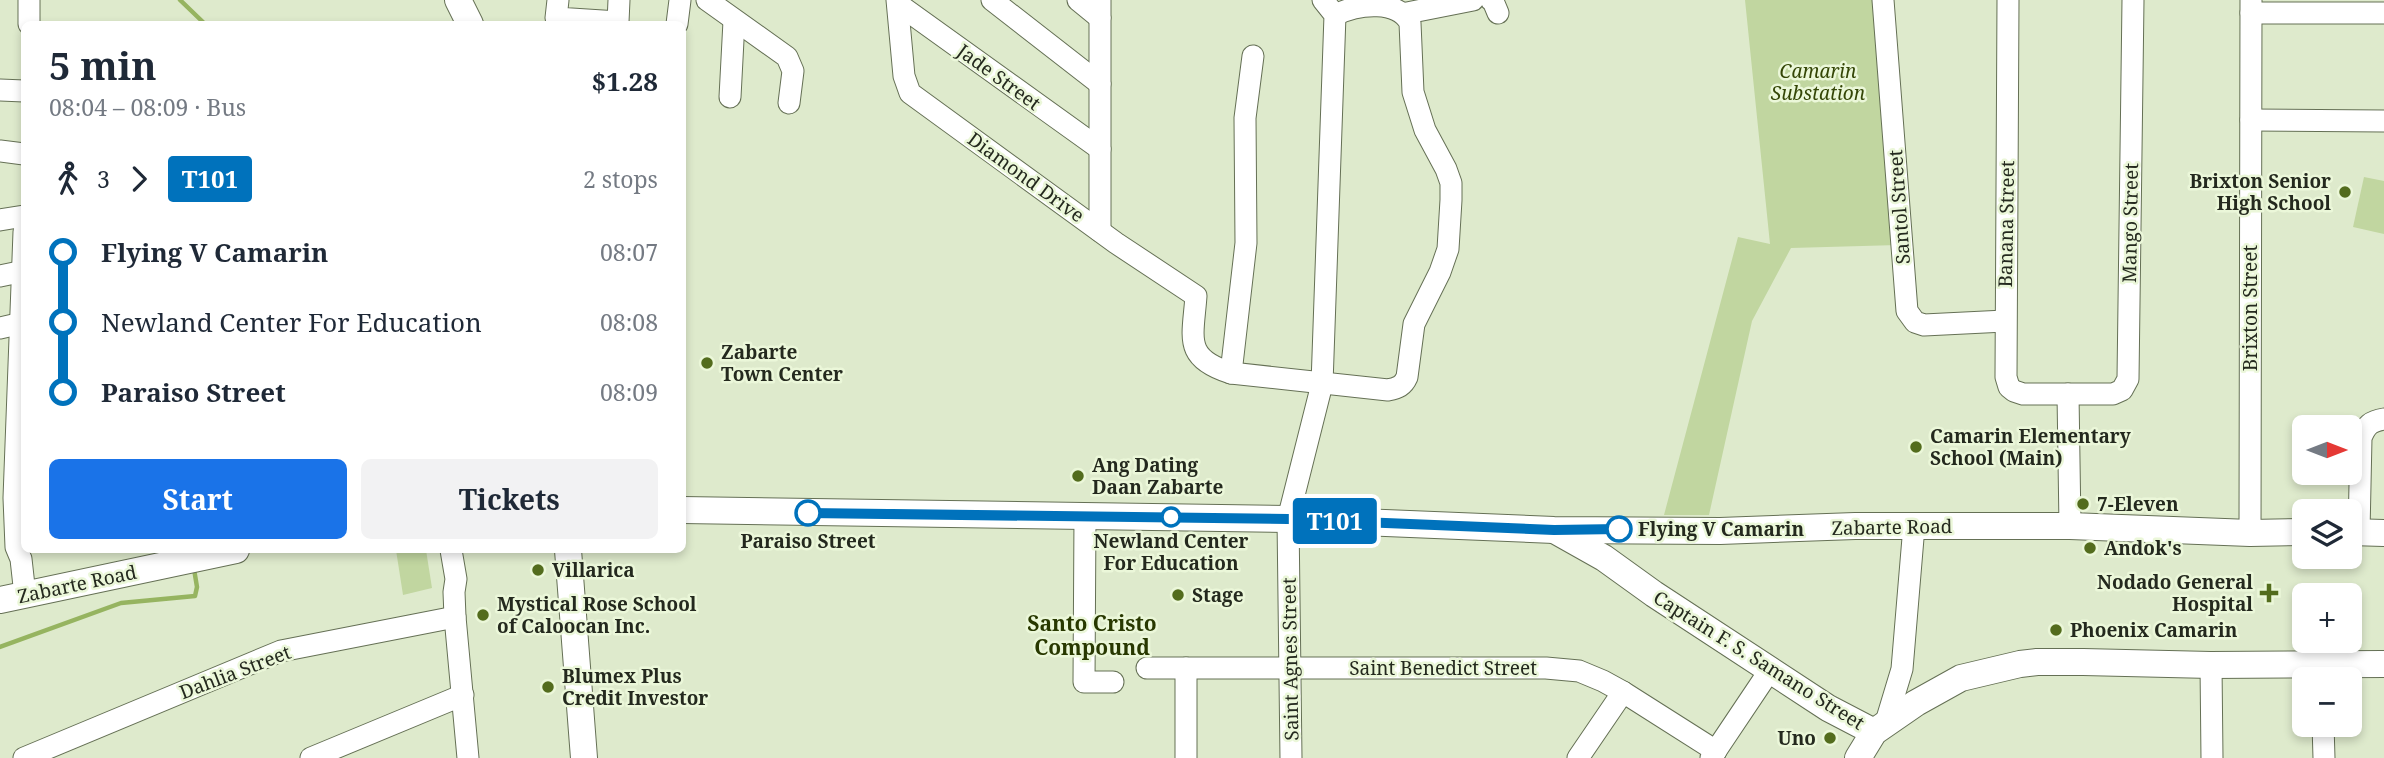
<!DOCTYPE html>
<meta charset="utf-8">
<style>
:root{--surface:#fff;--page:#f2f2f3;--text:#1f2937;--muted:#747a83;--accent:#1a73e8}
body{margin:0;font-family:"Noto Serif",serif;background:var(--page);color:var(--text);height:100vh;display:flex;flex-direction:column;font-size:26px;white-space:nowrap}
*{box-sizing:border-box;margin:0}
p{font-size:23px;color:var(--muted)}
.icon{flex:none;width:38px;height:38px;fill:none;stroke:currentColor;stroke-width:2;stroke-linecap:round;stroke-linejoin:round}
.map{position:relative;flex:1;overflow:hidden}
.panel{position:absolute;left:21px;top:21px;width:665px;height:532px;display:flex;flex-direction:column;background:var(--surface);border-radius:10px;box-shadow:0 4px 10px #0003}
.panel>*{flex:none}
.badge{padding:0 14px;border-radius:5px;font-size:24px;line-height:46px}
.needle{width:46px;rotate:90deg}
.fabs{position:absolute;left:2292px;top:415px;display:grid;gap:14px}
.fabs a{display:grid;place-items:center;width:70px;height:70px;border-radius:10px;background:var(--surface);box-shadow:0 4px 10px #0003;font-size:35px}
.map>.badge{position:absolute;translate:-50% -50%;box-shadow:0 0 0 4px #fff}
.legs{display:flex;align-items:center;gap:10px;height:77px;padding:0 28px;font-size:23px}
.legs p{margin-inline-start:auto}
.headline{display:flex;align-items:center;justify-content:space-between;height:119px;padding:0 28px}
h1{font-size:38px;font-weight:700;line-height:52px}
.button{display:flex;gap:14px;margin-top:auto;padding:14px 28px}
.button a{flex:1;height:80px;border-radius:10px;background:var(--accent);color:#fff;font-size:28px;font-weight:700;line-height:80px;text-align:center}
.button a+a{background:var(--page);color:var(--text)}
ul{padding:0 28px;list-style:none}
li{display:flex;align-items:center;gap:24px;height:70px;font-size:26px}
li i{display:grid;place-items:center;width:10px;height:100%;margin:0 9px;background:currentColor}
li i::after{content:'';width:18px;height:18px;margin:-9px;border:5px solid;border-radius:50%;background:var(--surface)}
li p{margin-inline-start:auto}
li:first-child i{background:linear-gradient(#0000 50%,currentColor 0)}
li:last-child i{background:linear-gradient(currentColor 50%,#0000 0)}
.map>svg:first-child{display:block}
</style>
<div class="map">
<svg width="2384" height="758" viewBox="0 0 2384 758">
<rect width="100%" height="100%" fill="#deeacc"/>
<g fill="#c1d6a0">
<path d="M1745,0H1876L1898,245L1791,248L1752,321L1709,515H1664L1738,237L1770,244Z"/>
<path d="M2364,177L2384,181V234L2353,227Z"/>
<path d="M396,550H426L432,588L403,595Z"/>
</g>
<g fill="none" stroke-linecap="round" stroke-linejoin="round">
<g stroke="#96b460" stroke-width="4.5">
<path d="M180,0L205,24"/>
<path d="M0,647L121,603L195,596L197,587L194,569"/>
</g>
<defs>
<g id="minor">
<path d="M558,0L556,18L618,22L619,0"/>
<path d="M707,0L787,57L793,71L789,103"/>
<path d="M897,0L904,76L910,93L1116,243L1196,296C1193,338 1183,358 1231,373L1388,390C1398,388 1403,386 1407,377L1414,324L1440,272L1448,249L1451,200V183L1446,169L1425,130L1413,92L1410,23C1398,0 1360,3 1335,15"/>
<path d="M992,0L1100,84"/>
<path d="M1078,0L1100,18"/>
<path d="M1491,0L1493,1L1498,13"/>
<path d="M1883,0L1907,311L1915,322L1924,325L2005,321"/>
<path d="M2008,0L2006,377L2009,387L2014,391L2023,394H2113L2122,390L2128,379L2133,0"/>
<path d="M898,4L1100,149"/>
<path d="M1407,13L1473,0"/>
<path d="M2251,13H2384"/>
<path d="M29,24V0"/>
<path d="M677,24L680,0"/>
<path d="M0,90L24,91"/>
<path d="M730,97L734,21"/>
<path d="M2251,120L2384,121"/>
<path d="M0,151L24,154"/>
<path d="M0,220L24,216"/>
<path d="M1100,231V0"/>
<path d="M24,232L14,498L16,547L21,559L25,595"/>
<path d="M0,276L24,271"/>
<path d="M0,328L22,323"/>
<path d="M1231,373L1246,243L1245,118L1253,56"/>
<path d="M2068,394L2070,526"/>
<path d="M1085,516L1084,682H1113"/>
<path d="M2359,532L2361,438C2366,425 2371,421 2384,419"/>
<path d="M2250,533L2251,0"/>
<path d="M451,550L456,579L454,592L455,617L468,758"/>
<path d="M2211,665L2212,758"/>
<path d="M1147,668H1546L1579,671L1603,681L1623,692L1716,751"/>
<path d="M1886,722L1902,669L1914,526"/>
<path d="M2323,724L2324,758"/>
<path d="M24,758L281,651L455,617"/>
<path d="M311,758L463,695"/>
<path d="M1186,758V668"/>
<path d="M1291,758L1288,519L1322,384L1335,15L1323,0"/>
<path d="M1578,758L1623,692"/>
<path d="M1711,758L1770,670"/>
</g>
<g id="major">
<path d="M458,0L470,24"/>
<path d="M682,510L1288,519L1554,530L1720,531L1855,526H2070L2250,533L2305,532"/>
<path d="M1556,531L1604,558L1654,594L1828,708L1874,732"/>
<path d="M2350,532L2384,533"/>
<path d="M568,550L584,758"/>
<path d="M0,600L236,550"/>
<path d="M1858,758L1874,732L1916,703L1961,678L2020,664L2037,662H2083L2211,665L2384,664"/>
</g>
</defs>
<use href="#minor" stroke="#657055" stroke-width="23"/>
<use href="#major" stroke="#657055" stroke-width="28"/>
<use href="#minor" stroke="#fff" stroke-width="21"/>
<use href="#major" stroke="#fff" stroke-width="26"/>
</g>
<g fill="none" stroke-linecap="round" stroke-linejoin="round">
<defs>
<path id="line-1" d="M808,513L1288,519L1554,530L1619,529"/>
</defs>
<use href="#line-1" stroke="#fff" stroke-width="16"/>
<use href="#line-1" stroke="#0072bc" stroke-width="10"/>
</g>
<g fill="#536c1d" stroke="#ebf7d9" stroke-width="2.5">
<circle cx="2345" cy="192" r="7"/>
<circle cx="707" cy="363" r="7"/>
<circle cx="1916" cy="447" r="7"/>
<circle cx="1078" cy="476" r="7"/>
<circle cx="2083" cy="504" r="7"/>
<circle cx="2090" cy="548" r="7"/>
<circle cx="538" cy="570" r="7"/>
<path d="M2265.5 582.5h7v7h7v7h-7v7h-7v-7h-7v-7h7z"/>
<circle cx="1178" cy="595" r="7"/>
<circle cx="483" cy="615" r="7"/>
<circle cx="2056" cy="630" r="7"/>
<circle cx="548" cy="687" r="7"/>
<circle cx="1830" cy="738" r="7"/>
</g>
<g fill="#fff" stroke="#0072bc" stroke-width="3.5">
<circle cx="808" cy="513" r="12"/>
<circle cx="1171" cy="517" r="9"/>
<circle cx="1619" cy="529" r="12"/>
</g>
<g text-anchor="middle" stroke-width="5" stroke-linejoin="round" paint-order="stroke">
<g font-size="19" font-style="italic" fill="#344606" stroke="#ebf7d9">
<text x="1818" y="78">Camarin<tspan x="1818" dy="22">Substation</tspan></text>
</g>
<g font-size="19" fill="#24291e" stroke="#ebf7d9">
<text transform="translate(999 77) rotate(36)" y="7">Jade Street</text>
<text transform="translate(1026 177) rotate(36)" y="7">Diamond Drive</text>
<text transform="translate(1899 207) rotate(-94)" y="7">Santol Street</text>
<text transform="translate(2130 223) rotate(-89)" y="7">Mango Street</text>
<text transform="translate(2006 224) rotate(-89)" y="7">Banana Street</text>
<text transform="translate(2250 308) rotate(-90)" y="7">Brixton Street</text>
<text transform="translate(1892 527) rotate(-1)" y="7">Zabarte Road</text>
<text transform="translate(77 584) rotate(-12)" y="7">Zabarte Road</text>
<text transform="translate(1290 659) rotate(-91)" y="7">Saint Agnes Street</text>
<text transform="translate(1759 660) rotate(32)" y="7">Captain F. S. Samano Street</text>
<text x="1443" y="675">Saint Benedict Street</text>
<text transform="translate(235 672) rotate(-21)" y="7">Dahlia Street</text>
</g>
<g font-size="19" font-weight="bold" fill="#24291e" stroke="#ebf7d9" text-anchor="start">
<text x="2331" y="188" text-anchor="end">Brixton Senior<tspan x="2331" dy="22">High School</tspan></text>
<text x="721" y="359">Zabarte<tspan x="721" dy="22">Town Center</tspan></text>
<text x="1930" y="443">Camarin Elementary<tspan x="1930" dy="22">School (Main)</tspan></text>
<text x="1092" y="472">Ang Dating<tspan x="1092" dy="22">Daan Zabarte</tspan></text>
<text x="2097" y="511">7-Eleven</text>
<text x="2104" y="555">Andok's</text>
<text x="552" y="577">Villarica</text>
<text x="2253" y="589" text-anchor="end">Nodado General<tspan x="2253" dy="22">Hospital</tspan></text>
<text x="1192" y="602">Stage</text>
<text x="497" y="611">Mystical Rose School<tspan x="497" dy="22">of Caloocan Inc.</tspan></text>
<text x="2070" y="637">Phoenix Camarin</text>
<text x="562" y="683">Blumex Plus<tspan x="562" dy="22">Credit Investor</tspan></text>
<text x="1816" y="745" text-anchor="end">Uno</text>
</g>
<g font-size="19" font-weight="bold" fill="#24291e" stroke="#ebf7d9">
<text x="1638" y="536" text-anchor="start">Flying V Camarin</text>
<text x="808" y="548">Paraiso Street</text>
<text x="1171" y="548">Newland Center<tspan x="1171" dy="22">For Education</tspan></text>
</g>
<g font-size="21" font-weight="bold" fill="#283800" stroke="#ebf7d9">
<text x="1092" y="631">Santo Cristo<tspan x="1092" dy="24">Compound</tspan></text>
</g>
</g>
</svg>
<div class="fabs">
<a><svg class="needle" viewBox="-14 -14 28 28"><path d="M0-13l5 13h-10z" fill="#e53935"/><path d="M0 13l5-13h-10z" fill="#747a83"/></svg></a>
<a><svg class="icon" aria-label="layers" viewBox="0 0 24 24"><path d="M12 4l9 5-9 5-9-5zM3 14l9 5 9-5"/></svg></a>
<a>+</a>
<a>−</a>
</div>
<b class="badge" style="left:1335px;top:521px;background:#0072bc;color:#fff">T101</b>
<section class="panel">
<div class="headline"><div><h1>5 min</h1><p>08:04 – 08:09 · Bus</p></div><b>$1.28</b></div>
<div class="legs"><svg class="icon" aria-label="walk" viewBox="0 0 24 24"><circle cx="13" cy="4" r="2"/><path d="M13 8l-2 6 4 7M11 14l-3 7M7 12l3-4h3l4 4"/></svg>3<svg class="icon" aria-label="forward" viewBox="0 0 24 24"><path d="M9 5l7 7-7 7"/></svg><b class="badge" style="background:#0072bc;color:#fff">T101</b><p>2 stops</p></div>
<ul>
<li><i style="color:#0072bc"></i><b>Flying V Camarin</b><p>08:07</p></li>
<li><i style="color:#0072bc"></i><span>Newland Center For Education</span><p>08:08</p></li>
<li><i style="color:#0072bc"></i><b>Paraiso Street</b><p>08:09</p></li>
</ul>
<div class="button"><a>Start</a><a>Tickets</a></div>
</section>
</div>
